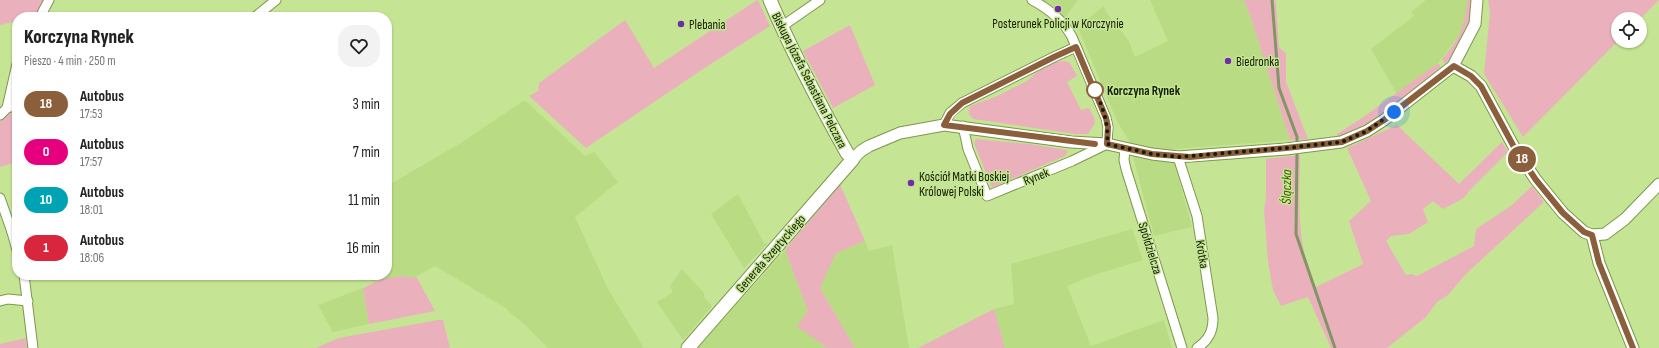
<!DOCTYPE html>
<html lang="pl">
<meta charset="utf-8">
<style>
:root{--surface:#fff;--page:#f2f2f2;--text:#222;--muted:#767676}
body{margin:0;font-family:"Sofia Sans Condensed",sans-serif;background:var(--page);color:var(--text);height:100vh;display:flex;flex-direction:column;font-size:15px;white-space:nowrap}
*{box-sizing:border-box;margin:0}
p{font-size:13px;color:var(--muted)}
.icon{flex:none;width:22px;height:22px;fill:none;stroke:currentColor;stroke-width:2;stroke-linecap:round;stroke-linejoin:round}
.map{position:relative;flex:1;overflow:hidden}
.sheet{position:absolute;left:12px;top:12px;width:380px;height:268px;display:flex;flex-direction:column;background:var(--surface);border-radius:16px;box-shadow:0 1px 3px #0004}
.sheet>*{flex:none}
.badge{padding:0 8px;border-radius:13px;font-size:14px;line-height:26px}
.controls{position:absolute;left:1611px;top:12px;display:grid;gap:8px}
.controls a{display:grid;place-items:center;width:36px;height:36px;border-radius:50%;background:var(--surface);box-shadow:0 1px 3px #0004;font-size:20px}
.you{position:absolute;width:20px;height:20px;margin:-10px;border:3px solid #fff;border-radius:50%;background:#1a73e8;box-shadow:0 0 0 6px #1a73e833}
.map>.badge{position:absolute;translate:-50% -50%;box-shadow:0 0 0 2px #fff}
.round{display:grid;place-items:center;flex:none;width:42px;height:42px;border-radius:16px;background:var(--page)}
.overview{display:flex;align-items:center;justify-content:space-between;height:68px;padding:0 12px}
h1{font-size:19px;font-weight:800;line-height:30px}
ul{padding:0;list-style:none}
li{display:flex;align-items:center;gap:12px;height:48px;padding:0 12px}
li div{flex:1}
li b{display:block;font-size:15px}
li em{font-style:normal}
li .badge{min-width:44px;font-weight:700;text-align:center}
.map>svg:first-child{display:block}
</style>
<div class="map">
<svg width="1659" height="348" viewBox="0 0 1659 348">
<rect width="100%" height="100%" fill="#c5e595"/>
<g fill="#b9db83">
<path d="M1037,0H1078L1063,20Z"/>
<path d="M1150,0H1244L1251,17L1290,140L1174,149V162L1192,227L1154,236L1129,141L1117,121L1079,30L1081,24L1104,6L1106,12L1129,41L1135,57L1168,41Z"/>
<path d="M1426,0H1468L1464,27L1458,37L1438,63L1397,94L1371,49L1414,16L1411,12Z"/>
<path d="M523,101L527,102L585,156L594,152L618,182L575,217L608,289L644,348H548L524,324L504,307L435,266L413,278L403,276L382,279L373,282L368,275H387V186L459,144Z"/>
<path d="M738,194L764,243H768L744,268L711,214Z"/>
<path d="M1132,229L1143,260L1091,276L1067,286L1091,346L1164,320L1172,348H1005L994,309L1014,304L1011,264Z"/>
<path d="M865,241L869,251L892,245L909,348H855L820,288L836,253Z"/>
<path d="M785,250L808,311L798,326L827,348H698Z"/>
<path d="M682,269L704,293V297L712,306L683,340L657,302L673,292L670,286Z"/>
<path d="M363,288L369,324L333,332L318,305Z"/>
</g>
<g fill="#eab1bc">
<path d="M0,0H45L37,14L29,17H17V21L0,25Z"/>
<path d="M757,0H758L770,26L697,73L586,148L529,96L538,91L539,83L625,20L654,68Z"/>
<path d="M1244,0H1275L1276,3L1279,47L1286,53V82L1308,139L1290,140L1251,18Z"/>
<path d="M1468,0H1473L1470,23L1455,52L1445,64L1442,59C1461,38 1463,28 1468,0Z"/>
<path d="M1488,0H1659L1640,19H1618V41L1523,137L1484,74L1490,13Z"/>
<path d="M850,25L875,85L833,108L803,51Z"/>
<path d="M1065,61L1070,63L1077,76L1067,82L1081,110L1089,108L1094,117L1095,123L1088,134H1075L973,119C969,115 967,112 970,106L995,97L1027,81L1037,72L1056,62Z"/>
<path d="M1438,63L1441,67C1409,92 1378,124 1337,137V134L1365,116Z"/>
<path d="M17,109V162L0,167V122L3,118Z"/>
<path d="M1397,125L1459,184L1502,142L1508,152L1469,191L1464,198L1443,209L1433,201L1423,209L1428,222L1409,234L1391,236L1386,241L1406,275L1412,274L1417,276L1474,246L1476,229L1512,205L1532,186L1544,202L1466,274L1448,295L1437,302L1426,317L1387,348H1331L1308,297L1281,306L1273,290L1268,262L1264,210L1266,197V159L1300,155C1299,198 1296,247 1316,287L1363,264L1349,221L1371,201L1347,148Z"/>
<path d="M976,139L1030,144L1066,150L1068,151L1065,156L993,187L991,186L974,143Z"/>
<path d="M840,184L865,241L836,253L820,288L855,348H827L797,326L808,311L785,250Z"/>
<path d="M403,276L412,278L416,276L435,311L369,324L363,288L382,279Z"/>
<path d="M994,309L1005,348H918Z"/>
<path d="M438,320H443L450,348H316L339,338Z"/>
<path d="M26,338L27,348H0V344Z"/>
</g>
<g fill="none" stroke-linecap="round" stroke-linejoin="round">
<g stroke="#829565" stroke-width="3">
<path d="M1272,0L1279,88L1297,137V144"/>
<path d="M1297,150L1296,234L1335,348"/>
</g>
<defs>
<g id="minor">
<path d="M40,17L49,0"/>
<path d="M255,17L276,0"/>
<path d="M781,27L820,0"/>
<path d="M7,108L17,64"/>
<path d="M0,115L7,108L17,105"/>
<path d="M944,125L950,113L962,103L1054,57L1076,47"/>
<path d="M963,126L968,149L987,196L1072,161L1107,144L1108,127L1106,118L1072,37C1063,20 1049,9 1032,0"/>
<path d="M1125,148L1124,160L1126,169L1182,348"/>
<path d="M1178,157L1197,216L1213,318C1213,331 1209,340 1197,348"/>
<path d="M0,198L12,232"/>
<path d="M17,231L12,232L17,250"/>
<path d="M24,275L33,348"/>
<path d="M0,301L8,299L28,301"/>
</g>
<g id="tertiary">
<path d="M1453,66L1471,76L1481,86L1514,147L1536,180L1563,213L1584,232L1592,235L1605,234L1625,219L1659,184"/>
<path d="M853,159L861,151L869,146L900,133L944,125L1071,142L1107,144L1152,154L1178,157L1286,149L1341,142L1367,131L1384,120L1453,66L1475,24L1477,0"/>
<path d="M1592,235L1599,263L1633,348"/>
</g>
<path id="secondary" d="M688,348L853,159L847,153C819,103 792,52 770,0"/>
</defs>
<use href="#minor" stroke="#7c984b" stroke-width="11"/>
<use href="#tertiary" stroke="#7c984b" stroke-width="13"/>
<use href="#secondary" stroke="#7c984b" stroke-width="15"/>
<use href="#minor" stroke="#fff" stroke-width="9"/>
<use href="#tertiary" stroke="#fff" stroke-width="11"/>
<use href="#secondary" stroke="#fff" stroke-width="13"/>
</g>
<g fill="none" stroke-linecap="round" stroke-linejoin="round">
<defs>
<path id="line" d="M1095,144L944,125L950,114L962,103L1054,57L1076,47L1106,118L1108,127L1107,144L1152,154L1190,157L1286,148L1342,142L1367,131L1384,120L1454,66L1471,76L1481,86L1514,147L1536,180L1563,213L1584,232L1592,235L1599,263L1633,348"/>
</defs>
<use href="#line" stroke="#fff" stroke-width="9"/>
<use href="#line" stroke="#8b5e3c" stroke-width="6"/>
<path stroke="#131d00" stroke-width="4" stroke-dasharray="0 7.2" d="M1095,90C1103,108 1109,124 1107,144L1152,154L1178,157L1286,148L1342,142L1367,131L1394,112"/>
</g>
<g fill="#6f2ea3" stroke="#c5e595" stroke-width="1.5">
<circle cx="1058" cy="9" r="4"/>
<circle cx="681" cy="24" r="4"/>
<circle cx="1228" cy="61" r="4"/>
<circle cx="911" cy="183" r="4"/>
</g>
<circle fill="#fff" stroke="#8b5e3c" stroke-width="2" cx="1095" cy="90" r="8"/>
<g text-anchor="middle" stroke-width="3" stroke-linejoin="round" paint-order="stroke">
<g font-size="13" fill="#131d00" stroke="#c5e595" text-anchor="start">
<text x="1058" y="28" text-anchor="middle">Posterunek Policji w Korczynie</text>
<text x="689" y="29">Plebania</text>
<text x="1236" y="66">Biedronka</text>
<text x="919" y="181">Kościół Matki Boskiej<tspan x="919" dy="15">Królowej Polski</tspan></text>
</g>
<g font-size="13" fill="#131d00" stroke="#c5e595">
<text transform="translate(810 80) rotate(63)" y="5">Biskupa Józefa Sebastiana Pelczara</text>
<text transform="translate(1036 176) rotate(-22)" y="5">Rynek</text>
<text transform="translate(1151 248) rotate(73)" y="5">Spółdzielcza</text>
<text transform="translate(770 253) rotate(-49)" y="5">Generała Szeptyckiego</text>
<text transform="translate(1203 254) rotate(81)" y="5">Krótka</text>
</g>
<g font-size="13" font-weight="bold" fill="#131d00" stroke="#c5e595" text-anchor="start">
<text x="1107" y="95">Korczyna Rynek</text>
</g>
<g font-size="14" font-style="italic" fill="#435d02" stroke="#c5e595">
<text transform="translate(1286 187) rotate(-89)" y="5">Ślączka</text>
</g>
</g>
</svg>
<div class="controls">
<a><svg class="icon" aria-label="locate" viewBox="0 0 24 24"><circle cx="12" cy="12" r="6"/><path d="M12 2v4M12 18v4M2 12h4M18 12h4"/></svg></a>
</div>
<div class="you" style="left:1394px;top:112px"></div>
<b class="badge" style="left:1522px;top:159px;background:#8b5e3c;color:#fff">18</b>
<section class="sheet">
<div class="overview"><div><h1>Korczyna Rynek</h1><p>Pieszo · 4 min · 250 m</p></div><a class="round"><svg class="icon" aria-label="heart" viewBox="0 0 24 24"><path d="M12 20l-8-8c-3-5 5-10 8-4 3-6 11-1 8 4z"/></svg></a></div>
<ul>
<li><span class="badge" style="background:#8b5e3c;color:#fff">18</span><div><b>Autobus</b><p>17:53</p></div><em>3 min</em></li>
<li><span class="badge" style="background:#e6007e;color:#fff">0</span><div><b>Autobus</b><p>17:57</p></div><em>7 min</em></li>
<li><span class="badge" style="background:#00a3b4;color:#fff">10</span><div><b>Autobus</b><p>18:01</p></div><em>11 min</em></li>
<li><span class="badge" style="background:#d7263d;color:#fff">1</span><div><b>Autobus</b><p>18:06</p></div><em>16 min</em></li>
</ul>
</section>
</div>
